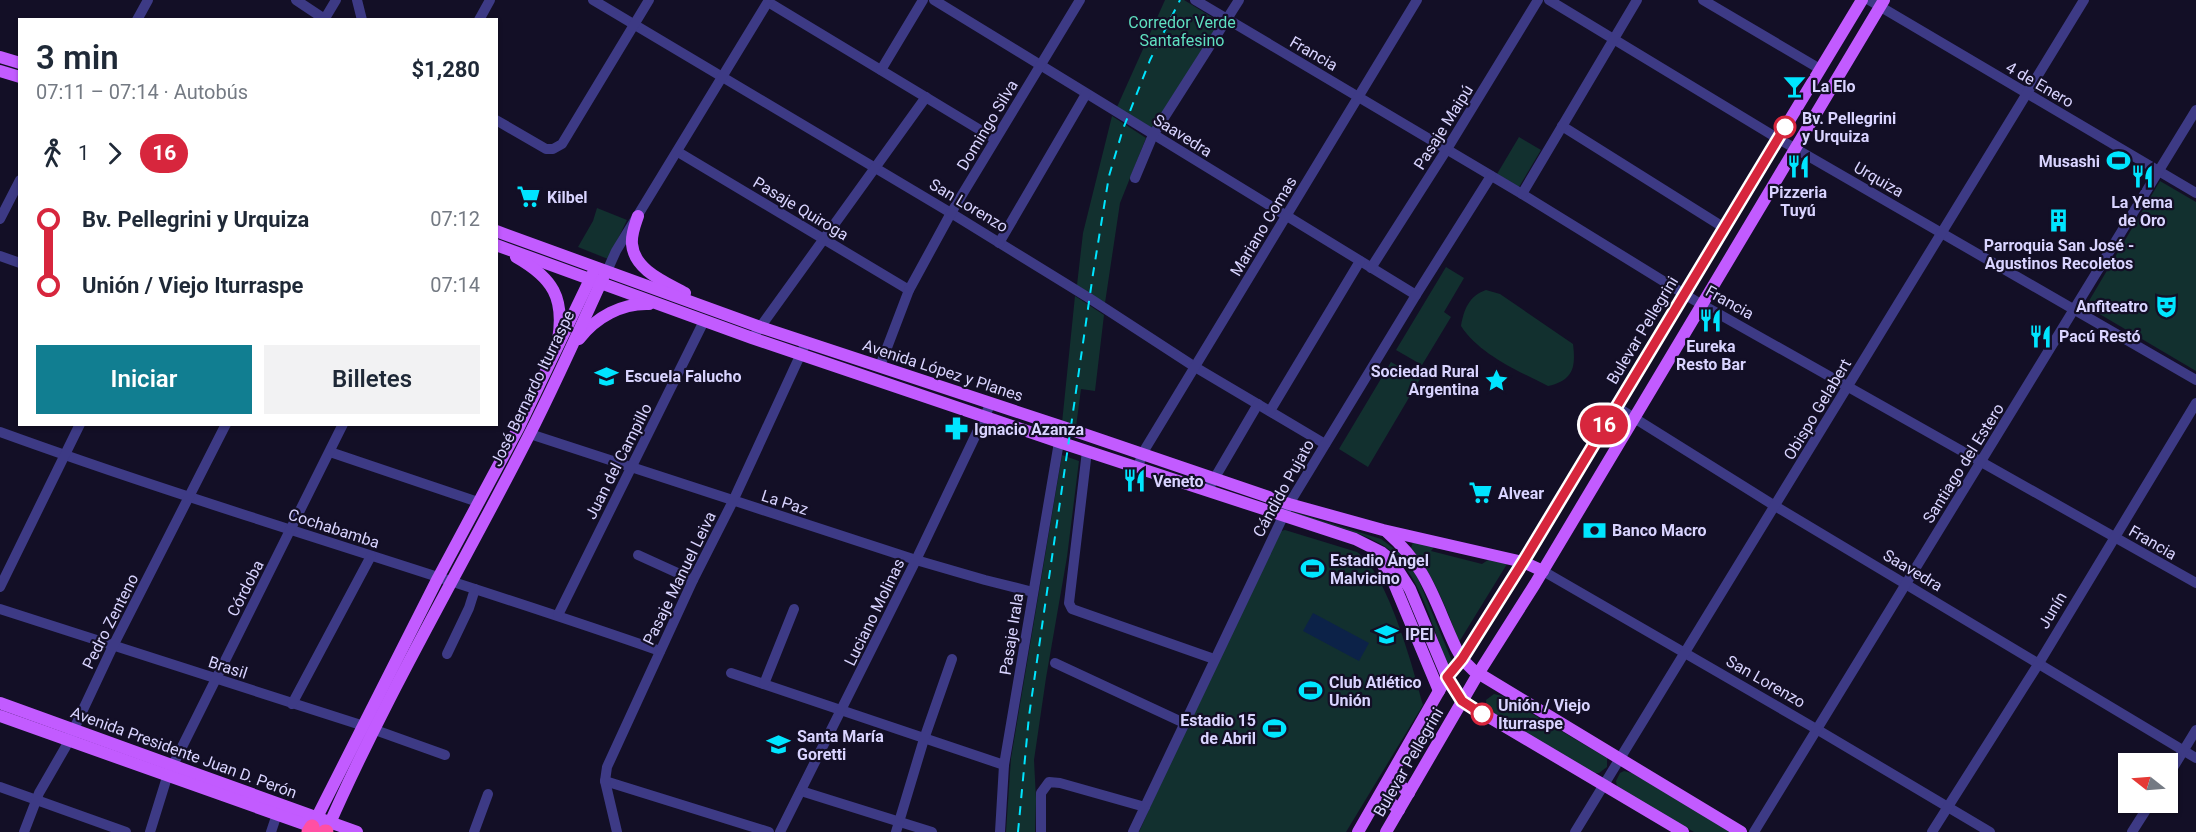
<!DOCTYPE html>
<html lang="es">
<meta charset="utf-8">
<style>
:root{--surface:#fff;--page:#f2f2f3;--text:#1f2937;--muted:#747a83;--accent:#117e91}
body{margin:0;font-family:Roboto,sans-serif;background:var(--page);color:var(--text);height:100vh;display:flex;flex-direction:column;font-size:22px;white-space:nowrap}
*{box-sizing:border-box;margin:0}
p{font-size:20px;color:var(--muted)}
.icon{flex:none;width:33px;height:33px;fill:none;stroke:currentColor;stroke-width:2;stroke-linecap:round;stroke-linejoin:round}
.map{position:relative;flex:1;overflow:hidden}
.side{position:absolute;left:18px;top:18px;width:480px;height:408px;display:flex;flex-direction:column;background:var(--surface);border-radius:0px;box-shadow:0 2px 4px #0004}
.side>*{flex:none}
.badge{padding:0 12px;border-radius:20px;font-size:21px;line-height:39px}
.needle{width:39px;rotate:287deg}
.fabs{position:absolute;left:2118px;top:753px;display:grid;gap:12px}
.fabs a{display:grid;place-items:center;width:60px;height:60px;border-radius:0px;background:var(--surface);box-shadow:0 2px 4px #0004;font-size:30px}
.map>.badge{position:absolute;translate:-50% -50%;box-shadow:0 0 0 3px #fff}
.legs{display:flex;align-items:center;gap:9px;height:66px;padding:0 18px;font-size:20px}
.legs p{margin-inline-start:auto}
.summary{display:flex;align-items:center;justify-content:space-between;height:102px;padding:0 18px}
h1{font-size:33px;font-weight:600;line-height:45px}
.action{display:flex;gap:12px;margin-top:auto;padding:12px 18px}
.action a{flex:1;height:69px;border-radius:0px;background:var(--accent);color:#fff;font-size:24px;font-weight:600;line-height:69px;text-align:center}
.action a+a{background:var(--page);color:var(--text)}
ul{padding:0 18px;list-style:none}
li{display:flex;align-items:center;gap:21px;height:66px;font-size:22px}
li i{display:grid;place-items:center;width:9px;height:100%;margin:0 8px;background:currentColor}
li i::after{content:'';width:15px;height:15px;margin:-8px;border:4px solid;border-radius:50%;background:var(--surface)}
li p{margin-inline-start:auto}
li:first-child i{background:linear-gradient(#0000 50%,currentColor 0)}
li:last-child i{background:linear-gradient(currentColor 50%,#0000 0)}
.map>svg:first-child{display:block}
</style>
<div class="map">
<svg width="2196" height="832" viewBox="0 0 2196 832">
<rect width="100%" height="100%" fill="#130f26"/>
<g fill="#12302f">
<path d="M1165,0H1184L1220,22L1152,128L1117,107Z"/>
<path d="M1112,116L1146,138L1120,203L1105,303L1077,285L1083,233Z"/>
<path d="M1519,137L1541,150L1519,187L1497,174Z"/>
<path d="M2160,181L2196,202V371L2086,306Z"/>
<path d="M597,208L627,220L608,259L578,247L593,221Z"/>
<path d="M1446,267L1464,278L1444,312L1451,317L1422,365L1396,350Z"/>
<path d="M1486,290L1500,294L1573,344C1576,368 1573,380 1548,386C1518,371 1479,354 1461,326C1464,309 1469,296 1486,290Z"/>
<path d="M1075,296L1104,315L1095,391L1081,389L1076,427L1062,423Z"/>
<path d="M1391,362L1420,379L1368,467L1339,449Z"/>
<path d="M1062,455L1079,461L1067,557L1046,678L1034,760L1036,799L1035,832H1006L1011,758Z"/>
<path d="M1291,511L1381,539L1400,553L1417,576L1452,661L1448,667C1433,629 1418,563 1379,543C1353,529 1320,522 1291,513Z"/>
<path d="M1285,530L1357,552C1388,574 1413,668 1423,705L1346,832H1139L1173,755L1281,531Z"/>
<path d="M1413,542L1434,547L1431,551L1482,564L1488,560L1507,564L1459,642C1447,609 1434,576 1411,548Z"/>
<path d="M1494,694L1502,696L1607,758V767L1599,773H1594L1487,710L1486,700Z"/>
<path d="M1624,771L1632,773L1733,832H1694L1621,790L1617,786L1616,781L1620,773Z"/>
</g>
<path fill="#0c2248" d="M1313,613L1369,643L1359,661L1303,631Z"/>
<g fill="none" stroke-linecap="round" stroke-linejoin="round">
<g stroke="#3d3a85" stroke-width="10">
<path d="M296,0L326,20"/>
<path d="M357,0L362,20"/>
<path d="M593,0L951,213L1089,298L1195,367L1325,444"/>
<path d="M934,0L1416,295"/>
<path d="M1195,0L1522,194L1694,300L2196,583"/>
<path d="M1549,0L1777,138L2196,380"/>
<path d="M1703,0L1820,69"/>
<path d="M1869,0L2196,193"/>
<path d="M768,2L995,139"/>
<path d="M137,20L148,0"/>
<path d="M324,20L336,0"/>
<path d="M479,20L490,0"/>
<path d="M881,70L923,0"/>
<path d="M496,120L546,149H553L562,144L649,0"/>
<path d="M1562,126L1723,227"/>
<path d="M678,152L909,290"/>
<path d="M1135,178L1153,135L1239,0"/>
<path d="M1522,194L1637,0"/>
<path d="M0,219L20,180"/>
<path d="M999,243L1086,94"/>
<path d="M0,256L20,263"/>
<path d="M1371,268L1447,149L1538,0"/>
<path d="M607,271L616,251L769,0"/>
<path d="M756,333L926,97"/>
<path d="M880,366L909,290L951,213L1080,0"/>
<path d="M1615,406L1775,506L2196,758"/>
<path d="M1270,411L1360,261"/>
<path d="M0,432C218,511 441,574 660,651"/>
<path d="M530,434L916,560L985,580L1033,592"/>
<path d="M1087,451L1069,603L1072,609L1214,659"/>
<path d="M330,452L478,502"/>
<path d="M1138,468L1142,454L1417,0"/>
<path d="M1210,486L1258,404"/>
<path d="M638,555L693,580"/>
<path d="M1543,571L1818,730L1990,832"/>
<path d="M0,587L80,424"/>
<path d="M0,609L364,726L445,755"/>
<path d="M558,615L704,321"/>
<path d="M447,654L469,608L475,589"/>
<path d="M1055,663L1184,723"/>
<path d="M731,673L1004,765"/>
<path d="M764,684L794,609"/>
<path d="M292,704L371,556"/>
<path d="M173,765L343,424"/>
<path d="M2168,776L2196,730"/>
<path d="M605,781L769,832"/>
<path d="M0,787L126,832"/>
<path d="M801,791L932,832"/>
<path d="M24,832L39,793L65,748L113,646L226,424"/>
<path d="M150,832L168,774"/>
<path d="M271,832L277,814"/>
<path d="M474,832L488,794"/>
<path d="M617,832L605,781L607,767L693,580L733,501L804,347"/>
<path d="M780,832L916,560L991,403"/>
<path d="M896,832L924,739L952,659"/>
<path d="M1000,832L1004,765L1059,442"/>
<path d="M1041,832V793L1049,782L1060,783L1145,807"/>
<path d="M1133,832L1289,504L1416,295L1491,176"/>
<path d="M1575,832L2084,0"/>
<path d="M1754,832L2196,110"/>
<path d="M1932,832L2039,663L2196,403"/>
<path d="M2132,832L2151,802"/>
</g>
<g stroke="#c25bff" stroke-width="12">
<path d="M0,57L20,63"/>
<path d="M0,71L20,77"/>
<path d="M638,216C635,225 631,234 632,244C634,270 665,282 685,293"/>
<path d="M496,231L760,327L1072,430L1289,504L1383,530L1523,562L1543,571"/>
<path d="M496,245L752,338L1059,442L1355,539L1381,552L1392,561L1410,589L1450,684L1462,701L1683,832"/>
<path d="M516,257C553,278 565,298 558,340"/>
<path d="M579,339C596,317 622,303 649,304"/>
<path d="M1387,532C1428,568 1434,601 1456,648L1462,659L1473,670L1741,832"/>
<path d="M1376,554L1393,581L1439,691"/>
<path d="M0,703L357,832"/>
<path d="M0,716L318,829"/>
<path d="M1391,777L1409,793"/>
<path d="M1381,794L1399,810"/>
<path d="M312,827L438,578L519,427L593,273"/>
<path d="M326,832C383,701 456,577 521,451C551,394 577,335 603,278"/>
<path d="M1358,832L1447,677L1462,659L1523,562L1862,0"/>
<path d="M1386,832L1478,674L1535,584L1884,0"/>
</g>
<g stroke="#ff4fa3" stroke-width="15">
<path d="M309,832L312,827"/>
<path d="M325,832H326"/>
</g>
<path stroke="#00e5ff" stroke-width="2" stroke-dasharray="9 8" stroke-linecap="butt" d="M1018,832L1029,716L1093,274L1109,176L1123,129L1150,60L1180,0"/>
</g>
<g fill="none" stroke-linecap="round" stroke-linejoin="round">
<defs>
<path id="line-1" d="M1482,714L1462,701L1447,677L1462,659L1523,562L1785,127"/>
</defs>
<use href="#line-1" stroke="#fff" stroke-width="14"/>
<use href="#line-1" stroke="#d7263d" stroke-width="9"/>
</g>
<defs>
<symbol id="bar-bare" viewBox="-9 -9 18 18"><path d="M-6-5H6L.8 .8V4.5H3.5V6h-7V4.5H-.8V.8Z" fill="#00e5ff" stroke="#130f26" stroke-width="2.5" paint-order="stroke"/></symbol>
<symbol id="stadium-bare" viewBox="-9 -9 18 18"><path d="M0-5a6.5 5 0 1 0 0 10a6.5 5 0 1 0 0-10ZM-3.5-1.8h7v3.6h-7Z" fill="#00e5ff" stroke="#130f26" stroke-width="2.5" paint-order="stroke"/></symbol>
<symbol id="restaurant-bare" viewBox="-9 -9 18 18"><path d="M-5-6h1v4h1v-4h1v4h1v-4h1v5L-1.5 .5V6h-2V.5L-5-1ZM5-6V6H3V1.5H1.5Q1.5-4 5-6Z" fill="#00e5ff" stroke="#130f26" stroke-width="2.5" paint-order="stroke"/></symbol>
<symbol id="supermarket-bare" viewBox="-9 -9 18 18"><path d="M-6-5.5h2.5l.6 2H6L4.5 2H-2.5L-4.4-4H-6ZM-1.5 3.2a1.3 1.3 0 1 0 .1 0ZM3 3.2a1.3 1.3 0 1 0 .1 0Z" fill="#00e5ff" stroke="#130f26" stroke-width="2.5" paint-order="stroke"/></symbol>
<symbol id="building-bare" viewBox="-9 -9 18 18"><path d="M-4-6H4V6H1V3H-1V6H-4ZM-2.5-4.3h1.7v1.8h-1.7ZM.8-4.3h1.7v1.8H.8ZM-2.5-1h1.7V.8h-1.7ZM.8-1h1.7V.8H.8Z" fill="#00e5ff" stroke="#130f26" stroke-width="2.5" paint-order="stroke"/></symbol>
<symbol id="theatre-bare" viewBox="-9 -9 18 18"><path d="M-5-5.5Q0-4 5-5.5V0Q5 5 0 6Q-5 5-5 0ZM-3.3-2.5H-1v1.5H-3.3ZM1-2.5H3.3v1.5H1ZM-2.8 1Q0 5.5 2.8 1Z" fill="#00e5ff" stroke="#130f26" stroke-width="2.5" paint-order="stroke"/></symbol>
<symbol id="school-bare" viewBox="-9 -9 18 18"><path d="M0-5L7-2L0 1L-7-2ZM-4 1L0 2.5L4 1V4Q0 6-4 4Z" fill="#00e5ff" stroke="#130f26" stroke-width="2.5" paint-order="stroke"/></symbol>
<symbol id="sight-bare" viewBox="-9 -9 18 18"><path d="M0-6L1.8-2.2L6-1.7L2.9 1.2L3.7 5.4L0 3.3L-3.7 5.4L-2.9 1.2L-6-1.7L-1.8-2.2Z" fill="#00e5ff" stroke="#130f26" stroke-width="2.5" paint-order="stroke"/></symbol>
<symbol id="pharmacy-bare" viewBox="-9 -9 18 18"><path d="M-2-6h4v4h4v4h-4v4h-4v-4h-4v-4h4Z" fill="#00e5ff" stroke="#130f26" stroke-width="2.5" paint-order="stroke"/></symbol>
<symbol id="bank-bare" viewBox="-9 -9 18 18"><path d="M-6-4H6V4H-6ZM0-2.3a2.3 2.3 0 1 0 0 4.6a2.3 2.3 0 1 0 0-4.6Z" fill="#00e5ff" stroke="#130f26" stroke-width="2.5" paint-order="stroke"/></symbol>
</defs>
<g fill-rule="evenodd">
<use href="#bar-bare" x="1778" y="70" width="33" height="33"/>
<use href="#stadium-bare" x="2102" y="144" width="33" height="33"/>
<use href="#restaurant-bare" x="1782" y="150" width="33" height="33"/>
<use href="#restaurant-bare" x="2126" y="160" width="33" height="33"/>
<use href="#supermarket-bare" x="512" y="180" width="33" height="33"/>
<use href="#building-bare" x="2042" y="204" width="33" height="33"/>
<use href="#theatre-bare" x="2150" y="290" width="33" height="33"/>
<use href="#restaurant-bare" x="1694" y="304" width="33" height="33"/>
<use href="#restaurant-bare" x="2024" y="320" width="33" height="33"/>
<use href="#school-bare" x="590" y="360" width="33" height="33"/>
<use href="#sight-bare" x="1480" y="364" width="33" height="33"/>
<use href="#pharmacy-bare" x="940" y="412" width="33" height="33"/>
<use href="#restaurant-bare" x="1118" y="464" width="33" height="33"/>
<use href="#supermarket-bare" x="1464" y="476" width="33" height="33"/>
<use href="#bank-bare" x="1578" y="514" width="33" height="33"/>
<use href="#stadium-bare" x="1296" y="552" width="33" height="33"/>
<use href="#school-bare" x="1370" y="618" width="33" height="33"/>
<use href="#stadium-bare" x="1294" y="674" width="33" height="33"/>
<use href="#stadium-bare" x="1258" y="712" width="33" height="33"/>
<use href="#school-bare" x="762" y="728" width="33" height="33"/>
</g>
<g fill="#fff" stroke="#d7263d" stroke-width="3">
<circle cx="1785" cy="127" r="10"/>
<circle cx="1482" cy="714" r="10"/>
</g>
<g text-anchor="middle" stroke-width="4.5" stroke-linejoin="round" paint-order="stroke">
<g font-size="16" fill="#5fe0c0" stroke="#130f26">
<text x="1182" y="28">Corredor Verde<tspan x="1182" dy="18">Santafesino</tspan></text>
</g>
<g font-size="16" fill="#d9d4ff" stroke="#130f26">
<text transform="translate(1314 53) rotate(30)" y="6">Francia</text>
<text transform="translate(2040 84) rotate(30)" y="6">4 de Enero</text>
<text transform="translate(987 125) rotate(-59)" y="6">Domingo Silva</text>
<text transform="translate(1443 127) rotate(-58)" y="6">Pasaje Maipú</text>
<text transform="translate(1183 135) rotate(32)" y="6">Saavedra</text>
<text transform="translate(1879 179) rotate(30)" y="6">Urquiza</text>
<text transform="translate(969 205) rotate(31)" y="6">San Lorenzo</text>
<text transform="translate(801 208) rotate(31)" y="6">Pasaje Quiroga</text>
<text transform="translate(1263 226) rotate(-59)" y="6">Mariano Comas</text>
<text transform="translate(1730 302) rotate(29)" y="6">Francia</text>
<text transform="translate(1642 330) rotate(-59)" y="6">Bulevar Pellegrini</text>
<text transform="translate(943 370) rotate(18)" y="6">Avenida López y Planes</text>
<text transform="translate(532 388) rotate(-64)" y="6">José Bernardo Iturraspe</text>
<text transform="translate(1817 409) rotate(-59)" y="6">Obispo Gelabert</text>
<text transform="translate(618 461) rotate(-63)" y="6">Juan del Campillo</text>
<text transform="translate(1963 463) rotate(-58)" y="6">Santiago del Estero</text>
<text transform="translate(1283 488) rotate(-61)" y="6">Cándido Pujato</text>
<text transform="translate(785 502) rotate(18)" y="6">La Paz</text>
<text transform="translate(334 528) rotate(18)" y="6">Cochabamba</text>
<text transform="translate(2153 542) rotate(30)" y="6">Francia</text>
<text transform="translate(1913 570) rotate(31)" y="6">Saavedra</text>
<text transform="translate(679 578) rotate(-64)" y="6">Pasaje Manuel Leiva</text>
<text transform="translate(245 588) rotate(-63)" y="6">Córdoba</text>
<text transform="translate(2052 610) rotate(-59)" y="6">Junín</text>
<text transform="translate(874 612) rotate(-64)" y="6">Luciano Molinas</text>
<text transform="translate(110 621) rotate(-63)" y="6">Pedro Zenteno</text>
<text transform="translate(1011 634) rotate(-81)" y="6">Pasaje Irala</text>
<text transform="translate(228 667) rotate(18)" y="6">Brasil</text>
<text transform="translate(1766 681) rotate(30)" y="6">San Lorenzo</text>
<text transform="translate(184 752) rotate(20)" y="6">Avenida Presidente Juan D. Perón</text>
<text transform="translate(1408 762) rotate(-60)" y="6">Bulevar Pellegrini</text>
</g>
<g font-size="16" font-weight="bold" fill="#d9d4ff" stroke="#130f26" text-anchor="start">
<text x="1812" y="92">La Elo</text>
<text x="2100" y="167" text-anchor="end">Musashi</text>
<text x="1798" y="198" text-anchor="middle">Pizzeria<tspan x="1798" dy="18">Tuyú</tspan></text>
<text x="547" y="203">Kilbel</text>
<text x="2142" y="208" text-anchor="middle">La Yema<tspan x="2142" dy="18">de Oro</tspan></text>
<text x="2059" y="251" text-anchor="middle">Parroquia San José -<tspan x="2059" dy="18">Agustinos Recoletos</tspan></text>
<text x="2148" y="312" text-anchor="end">Anfiteatro</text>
<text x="2059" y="342">Pacú Restó</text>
<text x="1711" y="352" text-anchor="middle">Eureka<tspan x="1711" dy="18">Resto Bar</tspan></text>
<text x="1479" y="377" text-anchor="end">Sociedad Rural<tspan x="1479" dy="18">Argentina</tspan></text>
<text x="625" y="382">Escuela Falucho</text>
<text x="974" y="435">Ignacio Azanza</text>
<text x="1153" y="487">Veneto</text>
<text x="1498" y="499">Alvear</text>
<text x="1612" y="536">Banco Macro</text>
<text x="1330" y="566">Estadio Ángel<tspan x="1330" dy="18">Malvicino</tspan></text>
<text x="1405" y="640">IPEI</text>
<text x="1329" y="688">Club Atlético<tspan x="1329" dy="18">Unión</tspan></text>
<text x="1256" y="726" text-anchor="end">Estadio 15<tspan x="1256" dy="18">de Abril</tspan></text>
<text x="797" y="742">Santa María<tspan x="797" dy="18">Goretti</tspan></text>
</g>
<g font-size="16" font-weight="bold" fill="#d9d4ff" stroke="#130f26" text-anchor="start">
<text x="1802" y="124">Bv. Pellegrini<tspan x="1802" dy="18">y Urquiza</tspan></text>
<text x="1498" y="711">Unión / Viejo<tspan x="1498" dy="18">Iturraspe</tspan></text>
</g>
</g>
</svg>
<div class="fabs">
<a><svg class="needle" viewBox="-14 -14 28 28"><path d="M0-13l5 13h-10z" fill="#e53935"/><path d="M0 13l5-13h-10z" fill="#747a83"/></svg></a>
</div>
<b class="badge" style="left:1604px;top:425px;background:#d7263d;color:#fff">16</b>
<section class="side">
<div class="summary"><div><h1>3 min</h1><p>07:11 – 07:14 · Autobús</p></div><b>$1,280</b></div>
<div class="legs"><svg class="icon" aria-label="walk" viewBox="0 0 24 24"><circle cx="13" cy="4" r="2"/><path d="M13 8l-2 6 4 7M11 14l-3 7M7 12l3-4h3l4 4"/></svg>1<svg class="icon" aria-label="forward" viewBox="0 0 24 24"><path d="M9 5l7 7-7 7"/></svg><b class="badge" style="background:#d7263d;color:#fff">16</b></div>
<ul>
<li><i style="color:#d7263d"></i><b>Bv. Pellegrini y Urquiza</b><p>07:12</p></li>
<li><i style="color:#d7263d"></i><b>Unión / Viejo Iturraspe</b><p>07:14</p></li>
</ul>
<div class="action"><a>Iniciar</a><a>Billetes</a></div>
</section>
</div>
